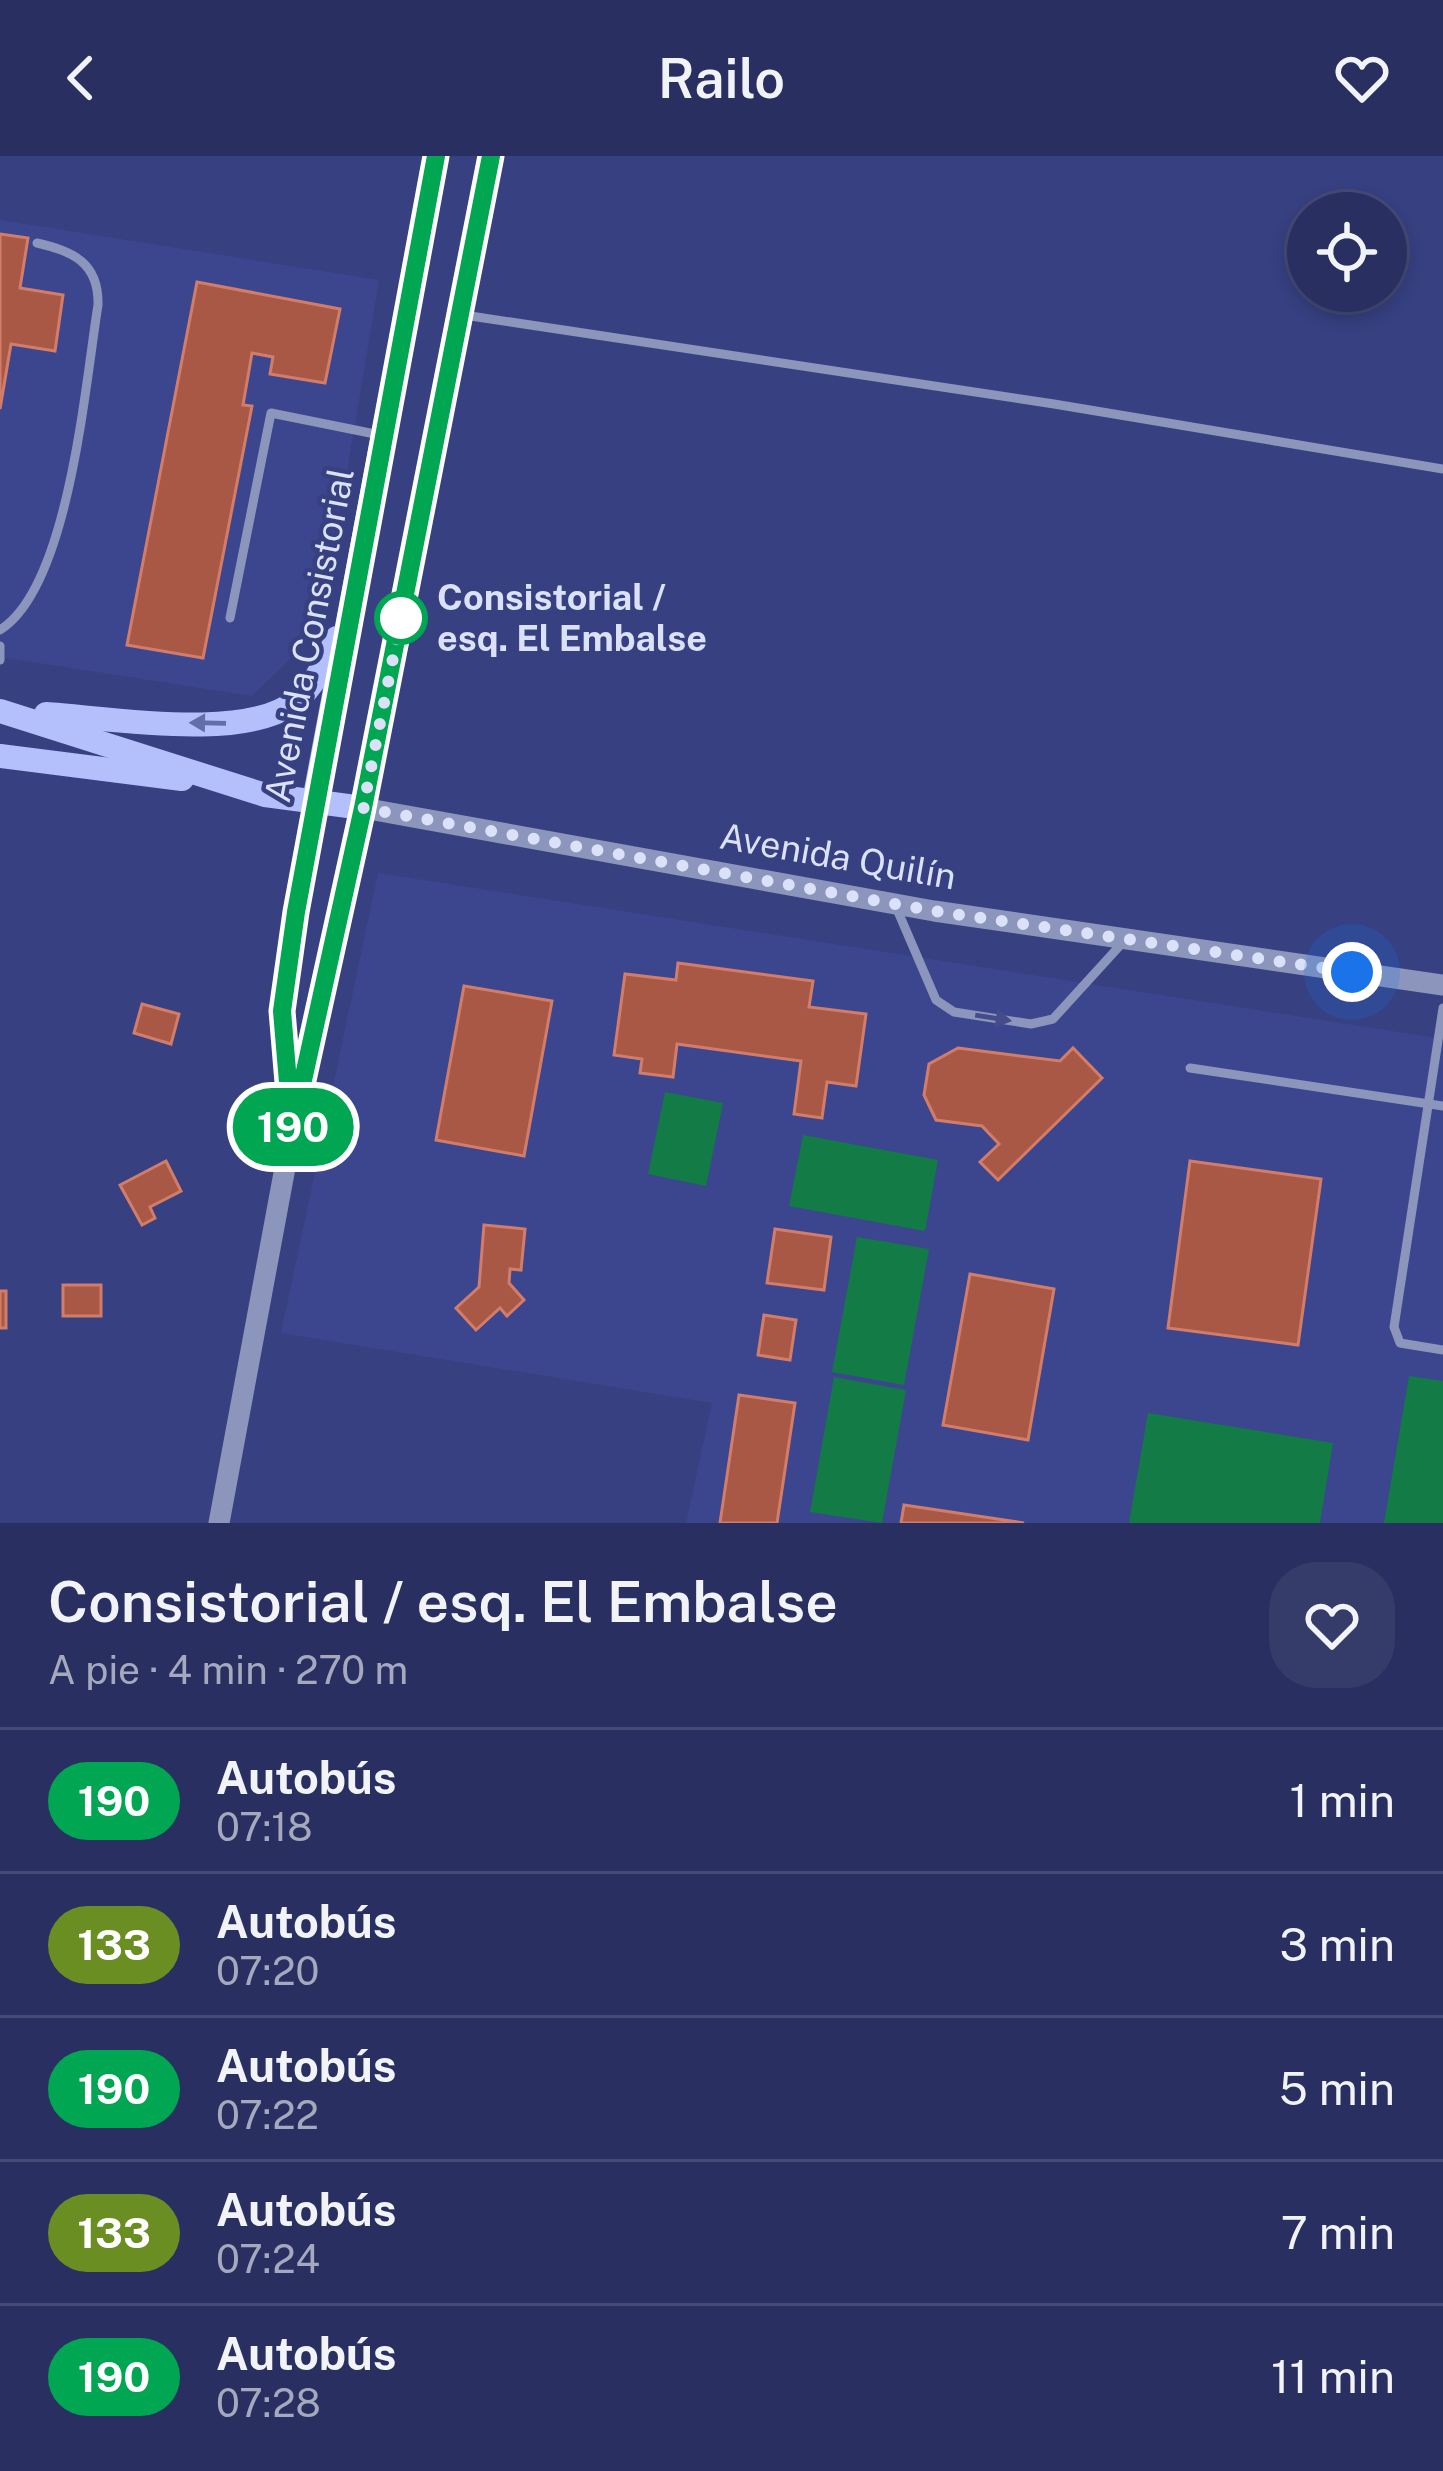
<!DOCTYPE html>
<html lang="es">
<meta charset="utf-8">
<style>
:root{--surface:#293061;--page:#353c6a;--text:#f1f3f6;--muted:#a5a9bd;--line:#454b76}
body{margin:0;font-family:"Public Sans",sans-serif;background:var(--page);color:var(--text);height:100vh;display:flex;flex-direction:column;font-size:45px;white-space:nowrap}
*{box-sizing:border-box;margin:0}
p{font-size:39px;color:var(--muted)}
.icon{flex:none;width:66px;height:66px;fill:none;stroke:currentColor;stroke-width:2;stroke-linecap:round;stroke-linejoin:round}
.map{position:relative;height:1367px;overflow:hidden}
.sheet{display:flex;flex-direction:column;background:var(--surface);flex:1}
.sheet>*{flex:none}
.badge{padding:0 24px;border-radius:39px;font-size:42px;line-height:78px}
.buttons{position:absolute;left:1287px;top:36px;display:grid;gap:24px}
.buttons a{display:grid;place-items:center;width:120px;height:120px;border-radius:50%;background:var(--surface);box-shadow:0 6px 18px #0003,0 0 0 3px var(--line);font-size:60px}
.you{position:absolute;width:60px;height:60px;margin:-30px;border:9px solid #fff;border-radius:50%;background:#1a73e8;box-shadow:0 0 0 18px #1a73e833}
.map>.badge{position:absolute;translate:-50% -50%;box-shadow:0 0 0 6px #fff}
.round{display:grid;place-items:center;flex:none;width:126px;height:126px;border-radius:48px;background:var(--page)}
.summary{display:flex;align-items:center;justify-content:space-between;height:204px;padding:0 48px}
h1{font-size:57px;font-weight:600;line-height:90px}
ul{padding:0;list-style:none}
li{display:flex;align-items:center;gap:36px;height:144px;padding:0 48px;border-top:3px solid var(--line)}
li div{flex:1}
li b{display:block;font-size:45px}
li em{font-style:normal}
li .badge{min-width:132px;font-weight:700;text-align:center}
header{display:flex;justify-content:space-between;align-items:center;height:156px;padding:0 48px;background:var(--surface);font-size:54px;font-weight:600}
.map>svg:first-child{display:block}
</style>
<header><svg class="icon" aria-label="back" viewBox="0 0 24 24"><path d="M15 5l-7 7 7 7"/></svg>Railo<svg class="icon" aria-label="heart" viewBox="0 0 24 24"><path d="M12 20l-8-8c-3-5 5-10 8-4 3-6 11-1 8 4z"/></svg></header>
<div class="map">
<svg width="1443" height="1367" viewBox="0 0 1443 1367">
<rect width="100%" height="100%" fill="#374081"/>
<g fill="#3c468f">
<path d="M0,64L379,124L327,435L293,500L252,540L0,501Z"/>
<path d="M378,717L1443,883V1367H686L712,1247L281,1177Z"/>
</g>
<g fill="#127b46">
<path d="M665,936L723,947L706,1030L648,1018Z"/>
<path d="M803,979L938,1004L925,1075L789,1050Z"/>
<path d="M857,1081L929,1093L904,1229L832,1216Z"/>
<path d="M1409,1220L1443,1225V1367H1384Z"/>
<path d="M834,1221L906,1234L882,1367L810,1356Z"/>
<path d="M1148,1257L1333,1287L1320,1367H1129Z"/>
</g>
<g fill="#a85844" stroke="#d27d69" stroke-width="3">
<path d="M0,78L28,82L20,132L63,139L55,195L11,188L0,253Z"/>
<path d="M197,126L340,153L325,227L270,218L273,201L252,197L243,249L252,250L203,502L127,489Z"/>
<path d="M678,807L813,825L809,851L866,858L856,930L827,926L822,962L794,958L801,905L677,888L673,921L640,917L642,903L614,899L625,818L676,824Z"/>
<path d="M464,830L552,845L524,1000L436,984Z"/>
<path d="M142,848L179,858L171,888L134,877Z"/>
<path d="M958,892L1060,905L1073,892L1102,922L998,1024L980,1006L999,988L982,970L936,964L924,939L929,908Z"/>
<path d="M166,1005L181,1035L150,1051L155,1062L142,1069L120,1029Z"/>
<path d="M1190,1005L1321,1023L1298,1189L1168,1172Z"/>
<path d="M484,1069L525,1073L521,1114L510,1113L509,1127L524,1144L507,1160L500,1152L476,1174L456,1152L479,1131Z"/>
<path d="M775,1073L831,1081L824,1134L767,1127Z"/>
<path d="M970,1118L1054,1133L1028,1284L943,1269Z"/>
<rect x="63" y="1129" width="38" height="31"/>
<rect x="0" y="1135" width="6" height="37"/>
<path d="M764,1159L796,1164L790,1204L758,1199Z"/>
<path d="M739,1239L795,1247L777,1367H720Z"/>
<path d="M904,1349L1024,1367H901Z"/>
</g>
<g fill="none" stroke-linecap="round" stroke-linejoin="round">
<g stroke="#8c95bb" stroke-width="9">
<path d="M464,159L1054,248L1443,313"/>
<path d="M230,462L271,257L380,279"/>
<path d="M0,474C69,431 85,229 98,149C99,107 73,95 37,87"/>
<path d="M0,490V504"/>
<path d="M896,751L936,844L954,856L1031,868L1053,863L1125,784"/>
<path d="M1443,852L1394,1171L1400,1187L1443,1194"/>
<path d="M1190,912L1443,950"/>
</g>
<g stroke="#8c95bb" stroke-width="21">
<path d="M291,956L282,855L314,645"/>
<path d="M219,1367L292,974L363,652L934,755L1443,829"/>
</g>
<g stroke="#b3c0fc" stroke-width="24">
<path d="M0,555L265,639L363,652L491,0"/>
<path d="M46,558C109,562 246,586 296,545C315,529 326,504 337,482"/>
<path d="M0,600L182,623"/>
<path d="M314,645L436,0"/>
</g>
</g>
<defs><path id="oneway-solid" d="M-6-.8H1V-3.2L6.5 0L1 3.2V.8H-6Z" transform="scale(3)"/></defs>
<use fill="#626dac" href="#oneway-solid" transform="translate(208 567) rotate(-179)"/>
<use fill="#444d8a" href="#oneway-solid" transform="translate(993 862) rotate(9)"/>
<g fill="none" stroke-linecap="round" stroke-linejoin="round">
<defs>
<path id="line" d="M436,0L296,756L282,855L292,974L363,652L491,0"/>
</defs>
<use href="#line" stroke="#fff" stroke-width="27"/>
<use href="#line" stroke="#00a651" stroke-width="18"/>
<path stroke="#dbe1f8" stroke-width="12" stroke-dasharray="0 21.6" d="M401,462L363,652L934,755L1352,816"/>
</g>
<circle fill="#fff" stroke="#00a651" stroke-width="6" cx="401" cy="462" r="24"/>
<g text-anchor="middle" stroke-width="9" stroke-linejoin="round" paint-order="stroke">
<g font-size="36" font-weight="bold" fill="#dbe1f8" stroke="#374081" text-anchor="start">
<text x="437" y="454">Consistorial /<tspan x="437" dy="41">esq. El Embalse</tspan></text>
</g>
<g font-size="36" fill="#dbe1f8" stroke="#374081">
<text transform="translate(309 479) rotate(-79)" y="13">Avenida Consistorial</text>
<text transform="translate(838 700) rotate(10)" y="13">Avenida Quilín</text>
</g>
</g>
</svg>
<div class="buttons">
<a><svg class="icon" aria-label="locate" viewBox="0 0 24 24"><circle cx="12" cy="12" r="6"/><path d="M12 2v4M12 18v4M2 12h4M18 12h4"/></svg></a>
</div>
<div class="you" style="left:1352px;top:816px"></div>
<b class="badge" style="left:293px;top:971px;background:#00a651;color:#fff">190</b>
</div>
<section class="sheet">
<div class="summary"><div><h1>Consistorial / esq. El Embalse</h1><p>A pie · 4 min · 270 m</p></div><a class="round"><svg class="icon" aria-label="heart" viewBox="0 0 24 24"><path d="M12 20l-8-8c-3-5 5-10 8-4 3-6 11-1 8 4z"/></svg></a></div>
<ul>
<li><span class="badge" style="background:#00a651;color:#fff">190</span><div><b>Autobús</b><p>07:18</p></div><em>1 min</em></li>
<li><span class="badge" style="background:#6b8e23;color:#fff">133</span><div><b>Autobús</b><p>07:20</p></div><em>3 min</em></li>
<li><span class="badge" style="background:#00a651;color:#fff">190</span><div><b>Autobús</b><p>07:22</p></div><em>5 min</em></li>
<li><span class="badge" style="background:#6b8e23;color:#fff">133</span><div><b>Autobús</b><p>07:24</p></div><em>7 min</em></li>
<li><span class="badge" style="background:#00a651;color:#fff">190</span><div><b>Autobús</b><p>07:28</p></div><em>11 min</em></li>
</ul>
</section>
